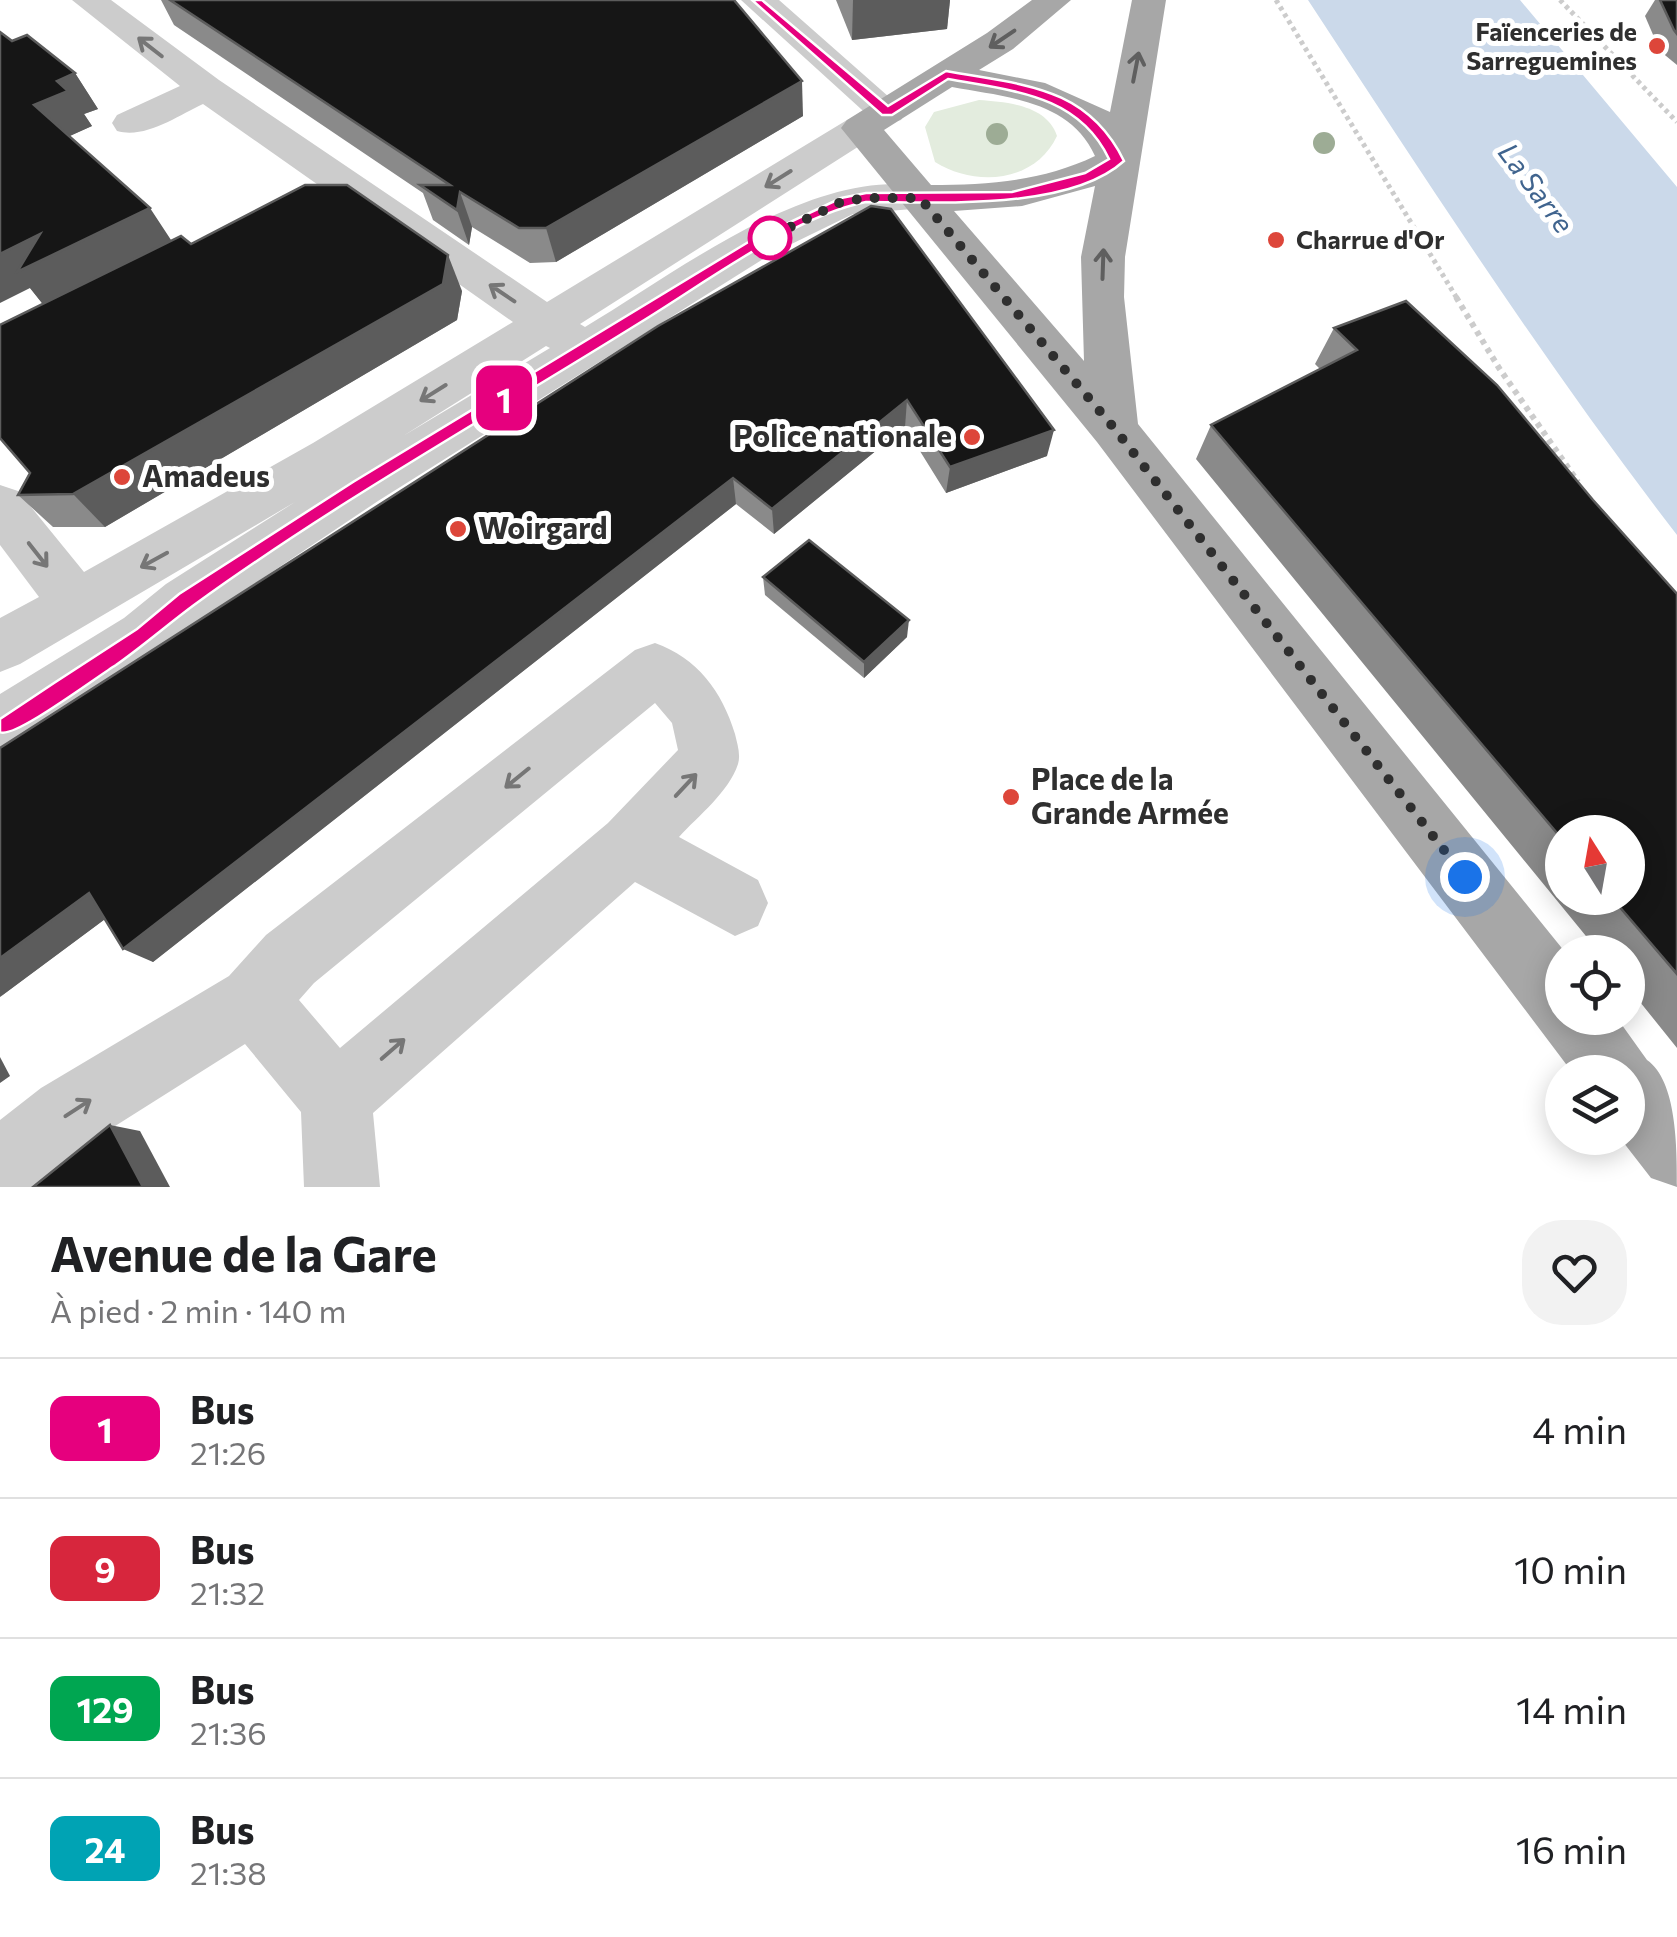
<!DOCTYPE html>
<html lang="fr">
<meta charset="utf-8">
<style>
:root{--surface:#fff;--page:#f2f2f2;--text:#202124;--muted:#757577;--line:#e0e0e0}
body{margin:0;font-family:Commissioner,sans-serif;background:var(--page);color:var(--text);height:100vh;display:flex;flex-direction:column;font-size:38px;white-space:nowrap}
*{box-sizing:border-box;margin:0}
p{font-size:32px;color:var(--muted)}
.icon{flex:none;width:55px;height:55px;fill:none;stroke:currentColor;stroke-width:2;stroke-linecap:round;stroke-linejoin:round}
.map{position:relative;height:1187px;overflow:hidden}
.panel{display:flex;flex-direction:column;background:var(--surface);flex:1}
.panel>*{flex:none}
.badge{padding:0 20px;border-radius:15px;font-size:35px;line-height:65px}
.needle{width:65px;rotate:349deg}
.tools{position:absolute;left:1545px;top:815px;display:grid;gap:20px}
.tools a{display:grid;place-items:center;width:100px;height:100px;border-radius:50%;background:var(--surface);box-shadow:0 5px 25px #0003;font-size:50px}
.you{position:absolute;width:50px;height:50px;margin:-25px;border:8px solid #fff;border-radius:50%;background:#1a73e8;box-shadow:0 0 0 15px #1a73e833}
.map>.badge{position:absolute;translate:-50% -50%;box-shadow:0 0 0 5px #fff}
.round{display:grid;place-items:center;flex:none;width:105px;height:105px;border-radius:40px;background:var(--page)}
.head{display:flex;align-items:center;justify-content:space-between;height:170px;padding:0 50px}
h1{font-size:48px;font-weight:700;line-height:75px}
ul{padding:0;list-style:none}
li{display:flex;align-items:center;gap:30px;height:140px;padding:0 50px;border-top:2px solid var(--line)}
li div{flex:1}
li b{display:block;font-size:38px}
li em{font-style:normal}
li .badge{min-width:110px;font-weight:700;text-align:center}
.map>svg:first-child{display:block}
</style>
<div class="map">
<svg width="1677" height="1187" viewBox="0 0 1677 1187">
<rect width="100%" height="100%" fill="#fff"/>
<path fill="#e3ecde" d="M979,100C1007,102 1047,105 1057,136C1035,183 975,187 935,162L925,127L934,112Z"/>
<path fill="#cbd9ea" d="M1308,0H1520L1677,187V535C1544,363 1427,181 1308,0Z"/>
<g fill="none" stroke-linecap="round" stroke-linejoin="round">
<g stroke="#ccc" stroke-width="5" stroke-dasharray="4 4" stroke-linecap="butt">
<path d="M1276,0L1458,300"/>
<path d="M1560,0L1677,122"/>
</g>
<path stroke="#ccc" stroke-width="6" stroke-dasharray="5 5" stroke-linecap="butt" d="M1456,297L1499,368L1578,482"/>
<g fill="#ccc" fill-rule="evenodd">
<path d="M72,0H111L219,80L547,302L847,120L861,116L872,119L741,0H779L906,112L901,120L887,124L875,121L881,128L875,136L580,324L585,327C679,271 821,159 936,189L942,198L936,207L853,214L771,254L378,501L206,616L164,652L83,707L21,744L0,752V694L124,618L166,584L295,502L20,664L0,672V618L39,597L0,545V485L18,491L84,572L313,443L513,322L203,104C177,116 146,139 117,131L112,123L117,115L180,86ZM546,346L550,348L403,436Z"/>
<path d="M655,643C697,658 722,691 735,734C737,743 741,754 738,764C729,792 698,816 679,837L758,880L768,903L758,926L735,936L635,882L373,1113L380,1187H304L301,1112L245,1044L93,1140L33,1187H0V1120L41,1088L229,976L266,935L635,650ZM655,703L672,723L678,750L608,823L340,1048L299,1000L314,983Z"/>
</g>
<path fill="#a7a7a7" fill-rule="evenodd" d="M1032,0H1071L1013,49L979,70L1045,83L1110,112L1132,0H1166L1125,257L1124,297L1138,424L1565,952L1562,1018H1617L1647,1060C1677,1081 1677,1147 1677,1187L1651,1178L1620,1138H1628V1072H1572L1097,442L841,128L847,120L987,33ZM952,87C1005,97 1070,100 1095,156C1043,181 988,185 931,185L884,130ZM1095,186L1081,257L1084,361L954,211L1022,206Z"/>
</g>
<g fill="#9dac95">
<circle cx="997" cy="134" r="11"/>
<circle cx="1324" cy="143" r="11"/>
</g>
<g fill="#8a8a8a" fill-rule="evenodd">
<path d="M161,0H734L803,116L556,262L530,263L472,227L469,245L433,220L423,193L174,25Z"/>
<path d="M836,0H950L947,29L852,40Z"/>
<path d="M1655,0H1677V65L1660,51L1645,16Z"/>
<path d="M12,41L75,73L98,109L84,114L92,126L69,136L171,241L462,291L457,320L105,527H53L18,495L30,473L43,304L30,288Z"/>
<path d="M871,206L1047,456L946,493L905,427L774,534L736,504L153,962L105,919L0,997Z"/>
<path d="M1334,328L1593,500L1677,594V1048L1628,987V952H1599L1196,459L1211,425L1320,369L1315,364ZM1562,832L1628,898H1562Z"/>
<path d="M763,577L907,637L864,678L765,595Z"/>
</g>
<g fill="#5c5c5c">
<path d="M853,0H950L947,29L852,40Z"/>
<path d="M75,73L98,109L84,114L92,126L59,141L34,105L57,81Z"/>
<path d="M802,81L803,116L556,262L546,228Z"/>
<path d="M460,192L472,227L469,245L457,210Z"/>
<path d="M150,208L173,243L45,307L30,288L0,303V254L40,234Z"/>
<path d="M448,255L462,291L457,320L105,527L73,494Z"/>
<path d="M907,400L905,427L774,534L772,509Z"/>
<path d="M1054,430L1047,456L946,493L950,467Z"/>
<path d="M733,478L736,504L153,962L123,949Z"/>
<path d="M909,620L907,637L864,678V662Z"/>
<path d="M89,893L120,908L0,997V958Z"/>
<path d="M0,1057L10,1076L0,1083Z"/>
<path d="M110,1125L140,1131L170,1187H143Z"/>
</g>
<g fill="#161616" stroke="#5c5c5c" stroke-width="2.5">
<path d="M170,0H734L802,81L546,228H519L460,192L457,210L420,185H450Z"/>
<path d="M1660,0H1677V34L1674,30Z"/>
<path d="M0,32L12,41L27,35L75,73L57,81L68,91L34,105L150,208L17,272L40,234L0,254Z"/>
<path d="M305,185H347L448,255L443,284L73,494L18,495L30,473L0,438V325L181,236L191,244Z"/>
<path d="M871,206L891,209L1054,430L950,467L907,400L772,509L733,478L123,949L89,893L0,958V748L658,326Z"/>
<path d="M1406,301L1497,385L1593,500L1677,594V974L1612,898H1628V832H1562V839L1211,425L1357,350L1334,328Z"/>
<path d="M809,540L909,620L864,662L763,577Z"/>
<path d="M110,1125L143,1187H33Z"/>
</g>
<defs><path id="oneway-shaft" d="M-6 0H5M1.5-3L5.5 0L1.5 3" fill="none" stroke-width="1.6" stroke-linecap="round" stroke-linejoin="round" transform="scale(2.5)"/></defs>
<g stroke="#5f5f5f">
<use href="#oneway-shaft" transform="translate(1002 39) rotate(146)"/>
<use href="#oneway-shaft" transform="translate(1136 67) rotate(-79)"/>
<use href="#oneway-shaft" transform="translate(1103 264) rotate(-88)"/>
</g>
<g stroke="#767676">
<use href="#oneway-shaft" transform="translate(150 47) rotate(-142)"/>
<use href="#oneway-shaft" transform="translate(778 179) rotate(148)"/>
<use href="#oneway-shaft" transform="translate(502 293) rotate(-146)"/>
<use href="#oneway-shaft" transform="translate(433 393) rotate(148)"/>
<use href="#oneway-shaft" transform="translate(38 555) rotate(52)"/>
<use href="#oneway-shaft" transform="translate(154 560) rotate(151)"/>
<use href="#oneway-shaft" transform="translate(517 778) rotate(141)"/>
<use href="#oneway-shaft" transform="translate(686 785) rotate(-47)"/>
<use href="#oneway-shaft" transform="translate(393 1049) rotate(-41)"/>
<use href="#oneway-shaft" transform="translate(78 1108) rotate(-33)"/>
</g>
<path fill="#e6007e" stroke="#fff" stroke-width="2.5" d="M752,0H762L888,106L946,71C1021,85 1087,85 1124,161C1069,211 938,202 866,202C794,216 705,283 641,322C492,415 336,502 194,605C167,625 143,646 116,665C95,678 13,740 0,732V719L54,683L137,629L179,594L353,482L750,241L841,198L866,193L1012,192L1085,173L1109,159C1078,94 1012,91 948,79L892,115H882Z"/>
<g fill="none" stroke-linecap="round" stroke-linejoin="round">
<path stroke="#2f2f2f" stroke-width="10" stroke-dasharray="0 18" d="M770,238L756,244L841,202L866,198H920L1114,428L1465,877"/>
</g>
<g fill="#dd463a" stroke="#fff" stroke-width="4">
<circle cx="1657" cy="46" r="10"/>
<circle cx="1276" cy="240" r="10"/>
<circle cx="972" cy="437" r="10"/>
<circle cx="122" cy="477" r="10"/>
<circle cx="458" cy="529" r="10"/>
<circle cx="1011" cy="797" r="10"/>
</g>
<circle fill="#fff" stroke="#e6007e" stroke-width="5" cx="770" cy="238" r="20"/>
<g text-anchor="middle" stroke-width="10" stroke-linejoin="round" paint-order="stroke">
<g font-size="25" font-weight="bold" fill="#2f2f2f" stroke="#fff" text-anchor="end">
<text x="1637" y="41">Faïenceries de<tspan x="1637" dy="29">Sarreguemines</tspan></text>
<text x="1296" y="249" text-anchor="start">Charrue d'Or</text>
</g>
<g font-size="28" font-style="italic" fill="#40648e" stroke="#fff">
<text transform="translate(1536 188) rotate(53)" y="10">La Sarre</text>
</g>
<g font-size="30" font-weight="bold" fill="#2f2f2f" stroke="#fff" text-anchor="start">
<text x="952" y="447" text-anchor="end">Police nationale</text>
<text x="142" y="487">Amadeus</text>
<text x="478" y="539">Woirgard</text>
<text x="1031" y="790">Place de la<tspan x="1031" dy="34">Grande Armée</tspan></text>
</g>
</g>
</svg>
<div class="tools">
<a><svg class="needle" viewBox="-14 -14 28 28"><path d="M0-13l5 13h-10z" fill="#e53935"/><path d="M0 13l5-13h-10z" fill="#757577"/></svg></a>
<a><svg class="icon" aria-label="locate" viewBox="0 0 24 24"><circle cx="12" cy="12" r="6"/><path d="M12 2v4M12 18v4M2 12h4M18 12h4"/></svg></a>
<a><svg class="icon" aria-label="layers" viewBox="0 0 24 24"><path d="M12 4l9 5-9 5-9-5zM3 14l9 5 9-5"/></svg></a>
</div>
<div class="you" style="left:1465px;top:877px"></div>
<b class="badge" style="left:504px;top:398px;background:#e6007e;color:#fff">1</b>
</div>
<section class="panel">
<div class="head"><div><h1>Avenue de la Gare</h1><p>À pied · 2 min · 140 m</p></div><a class="round"><svg class="icon" aria-label="heart" viewBox="0 0 24 24"><path d="M12 20l-8-8c-3-5 5-10 8-4 3-6 11-1 8 4z"/></svg></a></div>
<ul>
<li><span class="badge" style="background:#e6007e;color:#fff">1</span><div><b>Bus</b><p>21:26</p></div><em>4 min</em></li>
<li><span class="badge" style="background:#d7263d;color:#fff">9</span><div><b>Bus</b><p>21:32</p></div><em>10 min</em></li>
<li><span class="badge" style="background:#00a651;color:#fff">129</span><div><b>Bus</b><p>21:36</p></div><em>14 min</em></li>
<li><span class="badge" style="background:#00a3b4;color:#fff">24</span><div><b>Bus</b><p>21:38</p></div><em>16 min</em></li>
</ul>
</section>
